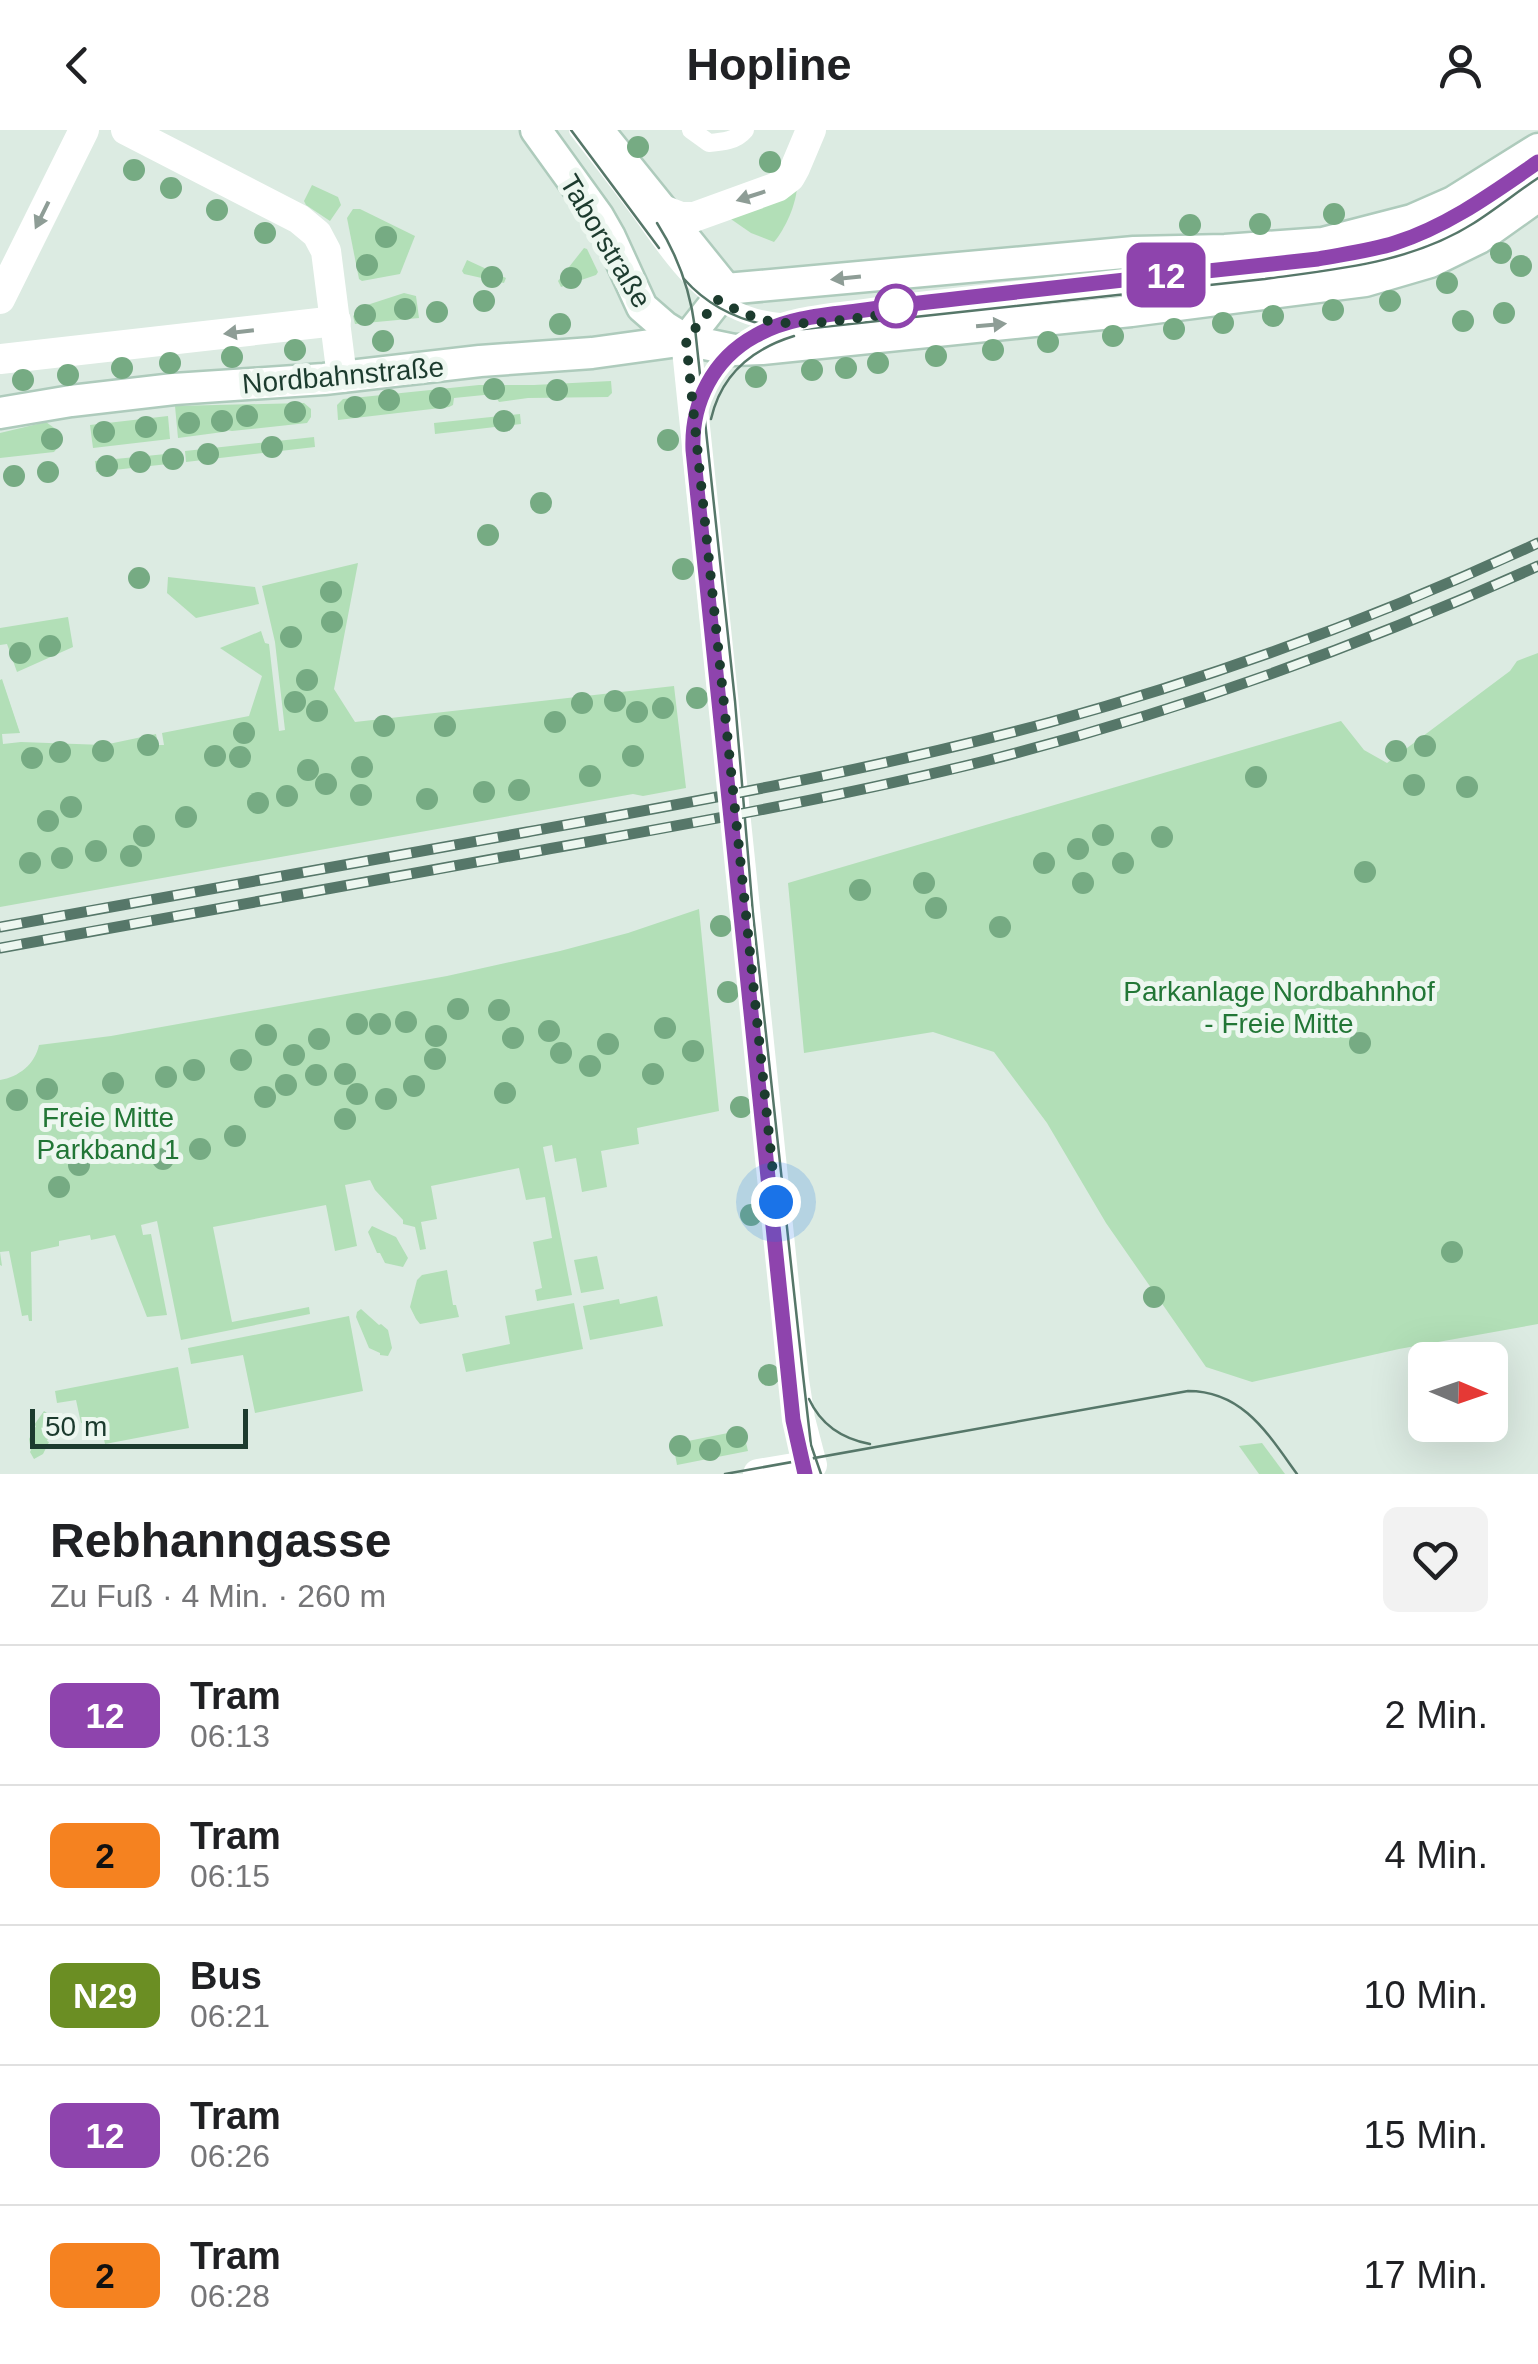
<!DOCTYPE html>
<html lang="de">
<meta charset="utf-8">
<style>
:root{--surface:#fff;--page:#f2f2f2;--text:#202124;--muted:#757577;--line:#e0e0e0}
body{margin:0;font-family:Arial,sans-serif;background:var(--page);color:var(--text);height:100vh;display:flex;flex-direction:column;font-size:38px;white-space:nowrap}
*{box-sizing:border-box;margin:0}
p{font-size:32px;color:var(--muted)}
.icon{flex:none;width:55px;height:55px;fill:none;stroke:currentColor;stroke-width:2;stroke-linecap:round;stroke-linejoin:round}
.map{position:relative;height:1344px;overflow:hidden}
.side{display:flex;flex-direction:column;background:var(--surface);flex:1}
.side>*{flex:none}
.badge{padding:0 20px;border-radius:15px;font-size:35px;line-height:65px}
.needle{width:65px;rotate:92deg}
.controls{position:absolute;left:1408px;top:1212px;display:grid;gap:20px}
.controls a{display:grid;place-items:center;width:100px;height:100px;border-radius:15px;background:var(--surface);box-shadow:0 10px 40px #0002;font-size:50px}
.scale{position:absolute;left:30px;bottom:25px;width:218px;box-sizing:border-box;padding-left:10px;border:5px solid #1c3b2e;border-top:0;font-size:28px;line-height:35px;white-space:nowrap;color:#1c3b2e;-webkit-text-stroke:8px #edf7f0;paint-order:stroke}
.you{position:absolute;width:50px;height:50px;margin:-25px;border:8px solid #fff;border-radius:50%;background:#1a73e8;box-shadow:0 0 0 15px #1a73e833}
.map>.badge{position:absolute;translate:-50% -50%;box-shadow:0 0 0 5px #fff}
.round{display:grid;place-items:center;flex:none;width:105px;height:105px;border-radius:15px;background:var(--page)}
.headline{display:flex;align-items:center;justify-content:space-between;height:170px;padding:0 50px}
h1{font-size:48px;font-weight:600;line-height:75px}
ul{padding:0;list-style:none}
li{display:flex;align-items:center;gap:30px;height:140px;padding:0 50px;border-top:2px solid var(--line)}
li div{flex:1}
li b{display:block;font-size:38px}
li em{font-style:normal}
li .badge{min-width:110px;font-weight:700;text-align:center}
header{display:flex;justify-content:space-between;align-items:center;height:130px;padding:0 50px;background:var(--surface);font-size:45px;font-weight:600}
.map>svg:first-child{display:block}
</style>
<header><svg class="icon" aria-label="back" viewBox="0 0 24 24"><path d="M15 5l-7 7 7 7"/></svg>Hopline<svg class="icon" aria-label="person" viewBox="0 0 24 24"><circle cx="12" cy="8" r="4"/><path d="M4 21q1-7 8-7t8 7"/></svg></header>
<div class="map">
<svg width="1538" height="1344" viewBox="0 0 1538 1344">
<rect width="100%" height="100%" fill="#dcebe2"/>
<g fill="#b2dfb7">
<path d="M312,55L338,67L341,75L330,91L306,75L304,71Z"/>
<path d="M797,57C796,75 785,99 774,112L751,103L725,85Z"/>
<path d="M353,79H360L415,106L400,144L362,151L359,149L347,88Z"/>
<path d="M584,118L587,119L598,142L596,145L561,157L558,151Z"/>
<path d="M467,130L506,148L504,153L464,144L462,141Z"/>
<path d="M404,163L416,166L419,188L355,194L353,186L364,176Z"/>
<path d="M611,251L612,263L608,267L528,268L499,272L494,264L454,268L453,275L449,277L338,290L337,275L343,269L479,255H534Z"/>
<path d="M304,273L311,279V287L307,293L232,301L226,300L223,302L178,308L175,276Z"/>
<path d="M520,284L521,294L435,304L434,293Z"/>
<path d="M168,286L170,309L93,318L90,295Z"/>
<path d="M46,292L57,300L58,317L54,322L0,328V303Z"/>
<path d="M314,307L315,317L186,332L185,321Z"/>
<path d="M176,323L177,333L96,342L95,331Z"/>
<path d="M358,433L334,559L355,592L674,556L686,658L643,666L633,664L0,777V550L2,549L20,603L2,604L3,614L21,612L104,615L156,604L158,615H164L162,603L249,586L262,546L220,518L261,501L265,513L269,514L279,601L285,600L275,512L262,456Z"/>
<path d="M168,447L255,457L259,474L196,488L167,463Z"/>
<path d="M68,487L73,517L17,542L7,514L0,515V498Z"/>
<path d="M1538,523V1194L1399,1219L1252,1252L1206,1237L1106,1093L1047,993L994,922L933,902L804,923L788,753L1341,591L1364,620L1387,633L1510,541L1517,531Z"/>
<path d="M699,779L719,981L637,998L639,1014L601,1021L607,1057L582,1062L576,1028L555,1032L552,1015L543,1017L572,1165L537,1171L535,1160L542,1158L533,1112L552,1108L545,1067L526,1070L519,1038L431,1056L437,1089L421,1092L426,1119L420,1120L415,1097L403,1094V1090L375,1060L370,1050L345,1055L357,1116L335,1121L326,1075L213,1097L232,1192L309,1177L310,1184L181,1210L157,1091L141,1095L143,1105L151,1104L167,1185L147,1187L115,1105L91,1110L90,1105L59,1111V1116L31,1122L32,1191H29L28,1185L22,1186L9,1121L0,1122L2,1136L0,1135V950C19,947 35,934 39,915L111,906L447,846L560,821L628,803Z"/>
<path d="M372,1096L396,1107L408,1128L403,1137L385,1133L380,1123H377L368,1102Z"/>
<path d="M597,1126L604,1159L581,1163L574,1130Z"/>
<path d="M447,1140L453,1175H456L459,1187L420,1194L416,1189L410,1177L417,1150L422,1145Z"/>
<path d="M657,1166L663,1196L590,1210L583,1176L619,1169L620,1174Z"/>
<path d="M574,1173L583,1219L466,1242L462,1224L510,1214L505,1186Z"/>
<path d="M361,1179L379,1195L381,1194L388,1200L392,1218L388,1226L380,1225V1223L369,1218L356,1187L357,1182Z"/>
<path d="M349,1186L363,1261L255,1283L243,1225L191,1234L188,1218Z"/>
<path d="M178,1237L189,1298L105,1314L100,1290L81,1293L76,1270L57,1273L55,1261Z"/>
<path d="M44,1281L50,1285L49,1306L47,1311L49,1312L43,1324L34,1329L30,1322L31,1320L29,1309L36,1296L34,1295Z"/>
<path d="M743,1300L748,1321L677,1335L673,1314Z"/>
<path d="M1262,1313L1285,1344H1259L1239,1316Z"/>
</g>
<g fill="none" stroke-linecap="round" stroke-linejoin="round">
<defs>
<g id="secondary">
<path d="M536,0L598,86L610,107L642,177L665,197L686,210"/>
<path d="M598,0L726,159"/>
<path d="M686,210L726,159L1134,122L1225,120L1323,113L1412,90L1453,72L1538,19"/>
<path d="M0,283L71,271L174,259L324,249L480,231L592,223L686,210L734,220L762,219L1131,181L1365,151L1430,132L1479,108L1538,66"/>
</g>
</defs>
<use href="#secondary" stroke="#aecbbc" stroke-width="35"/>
<g stroke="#fff" stroke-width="18">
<path d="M578,0C599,27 619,53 639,80C675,129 705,181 771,191C808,197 850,188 887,184L1325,134C1367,127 1407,119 1446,101C1479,85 1508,61 1538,40"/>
<path d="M691,0L709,13C722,12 736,11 745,0"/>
</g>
<g stroke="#fff" stroke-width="30">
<path d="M126,0L299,89L317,104L326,121L342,247"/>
<path d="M660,79L681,87H694L777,57L790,47L795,38L811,0"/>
<path d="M0,169L84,0"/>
<path d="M686,210L794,1250L800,1289L812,1335L758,1344"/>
<path d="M0,229L336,191"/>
</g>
<use href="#secondary" stroke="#fff" stroke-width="30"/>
<g stroke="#567769" stroke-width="2.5">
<path d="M571,0L659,118"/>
<path d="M657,93C678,126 690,159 695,198L735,571L753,784L803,1245L811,1315L821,1344"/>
<path d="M1375,118C1436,101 1486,68 1538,32"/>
<path d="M684,149C716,185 758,198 804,199L1265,149C1337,139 1411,133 1474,93C1496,79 1517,62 1538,48"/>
<path d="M700,268C717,234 739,212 774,197"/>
<path d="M711,289C721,245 752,219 794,206"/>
<path d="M809,1269C821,1295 843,1309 870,1314"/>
<path d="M725,1344L1188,1261C1243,1261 1268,1304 1297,1344"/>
</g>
<defs>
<g id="rail">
<path d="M0,797C176,765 351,734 527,702C703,670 878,639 1051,592C1218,546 1381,486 1538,413"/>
<path d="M0,818C181,785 362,753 543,720C692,693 842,667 989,630C1177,582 1361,516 1538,436"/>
</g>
</defs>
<use href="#rail" stroke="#567769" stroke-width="11"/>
<use href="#rail" stroke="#edf7f0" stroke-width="8" stroke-dasharray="22" stroke-linecap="butt"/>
</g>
<g fill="#76ab83">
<circle cx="638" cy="17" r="11"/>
<circle cx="770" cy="32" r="11"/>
<circle cx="134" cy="40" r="11"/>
<circle cx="171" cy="58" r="11"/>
<circle cx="217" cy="80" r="11"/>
<circle cx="1334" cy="84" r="11"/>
<circle cx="1260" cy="94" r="11"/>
<circle cx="1190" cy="95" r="11"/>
<circle cx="265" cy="103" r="11"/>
<circle cx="386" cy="107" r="11"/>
<circle cx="1501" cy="123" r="11"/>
<circle cx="367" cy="135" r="11"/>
<circle cx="1521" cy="136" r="11"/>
<circle cx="492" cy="147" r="11"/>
<circle cx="571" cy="148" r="11"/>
<circle cx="1447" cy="153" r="11"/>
<circle cx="484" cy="171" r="11"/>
<circle cx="1390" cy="171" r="11"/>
<circle cx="405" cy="179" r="11"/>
<circle cx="1333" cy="180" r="11"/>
<circle cx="437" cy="182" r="11"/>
<circle cx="1504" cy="183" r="11"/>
<circle cx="365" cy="185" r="11"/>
<circle cx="1273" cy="186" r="11"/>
<circle cx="1463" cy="191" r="11"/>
<circle cx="1223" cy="193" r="11"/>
<circle cx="560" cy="194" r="11"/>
<circle cx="1174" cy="199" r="11"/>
<circle cx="1113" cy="206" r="11"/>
<circle cx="383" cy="211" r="11"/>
<circle cx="1048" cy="212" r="11"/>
<circle cx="295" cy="220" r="11"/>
<circle cx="993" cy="220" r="11"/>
<circle cx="936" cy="226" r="11"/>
<circle cx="232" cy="227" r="11"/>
<circle cx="170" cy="233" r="11"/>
<circle cx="878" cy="233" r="11"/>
<circle cx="122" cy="238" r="11"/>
<circle cx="846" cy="238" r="11"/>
<circle cx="812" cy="240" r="11"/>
<circle cx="68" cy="245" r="11"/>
<circle cx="756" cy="247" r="11"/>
<circle cx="23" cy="250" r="11"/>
<circle cx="494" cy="259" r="11"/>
<circle cx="557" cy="260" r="11"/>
<circle cx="440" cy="268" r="11"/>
<circle cx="389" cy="270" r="11"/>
<circle cx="355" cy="277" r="11"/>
<circle cx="295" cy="282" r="11"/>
<circle cx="247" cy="286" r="11"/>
<circle cx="222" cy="291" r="11"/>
<circle cx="504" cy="291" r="11"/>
<circle cx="189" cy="293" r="11"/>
<circle cx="146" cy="297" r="11"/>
<circle cx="104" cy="302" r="11"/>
<circle cx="52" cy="309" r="11"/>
<circle cx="668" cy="310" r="11"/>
<circle cx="272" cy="317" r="11"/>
<circle cx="208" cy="324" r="11"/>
<circle cx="173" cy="329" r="11"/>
<circle cx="140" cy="332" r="11"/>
<circle cx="107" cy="336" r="11"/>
<circle cx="48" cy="342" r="11"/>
<circle cx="14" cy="346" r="11"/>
<circle cx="541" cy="373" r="11"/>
<circle cx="488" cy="405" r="11"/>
<circle cx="683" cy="439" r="11"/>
<circle cx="139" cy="448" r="11"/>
<circle cx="331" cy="462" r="11"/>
<circle cx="332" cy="492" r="11"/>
<circle cx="291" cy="507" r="11"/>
<circle cx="50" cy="516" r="11"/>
<circle cx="20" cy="523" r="11"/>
<circle cx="307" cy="550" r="11"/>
<circle cx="697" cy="568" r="11"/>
<circle cx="615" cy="571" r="11"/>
<circle cx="295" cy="572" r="11"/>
<circle cx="582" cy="573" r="11"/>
<circle cx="663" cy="578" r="11"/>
<circle cx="317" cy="581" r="11"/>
<circle cx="637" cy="582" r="11"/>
<circle cx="555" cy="592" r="11"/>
<circle cx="384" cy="596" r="11"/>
<circle cx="445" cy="596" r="11"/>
<circle cx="244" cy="603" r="11"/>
<circle cx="148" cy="615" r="11"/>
<circle cx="1425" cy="616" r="11"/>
<circle cx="103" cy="621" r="11"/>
<circle cx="1396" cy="621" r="11"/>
<circle cx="60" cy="622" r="11"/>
<circle cx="215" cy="626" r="11"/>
<circle cx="633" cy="626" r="11"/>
<circle cx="240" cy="627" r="11"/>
<circle cx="32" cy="628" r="11"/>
<circle cx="362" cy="637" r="11"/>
<circle cx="308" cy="640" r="11"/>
<circle cx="590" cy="646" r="11"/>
<circle cx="1256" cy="647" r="11"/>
<circle cx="326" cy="654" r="11"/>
<circle cx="1414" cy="655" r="11"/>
<circle cx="1467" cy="657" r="11"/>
<circle cx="519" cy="660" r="11"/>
<circle cx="484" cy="662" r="11"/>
<circle cx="361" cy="665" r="11"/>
<circle cx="287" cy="666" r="11"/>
<circle cx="427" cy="669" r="11"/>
<circle cx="258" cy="673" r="11"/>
<circle cx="71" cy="677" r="11"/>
<circle cx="186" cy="687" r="11"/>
<circle cx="48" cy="691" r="11"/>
<circle cx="1103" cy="705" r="11"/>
<circle cx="144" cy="706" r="11"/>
<circle cx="1162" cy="707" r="11"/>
<circle cx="1078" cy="719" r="11"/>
<circle cx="96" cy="721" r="11"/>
<circle cx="131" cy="726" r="11"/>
<circle cx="62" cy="728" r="11"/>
<circle cx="30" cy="733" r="11"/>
<circle cx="1044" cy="733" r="11"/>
<circle cx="1123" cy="733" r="11"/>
<circle cx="1365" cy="742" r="11"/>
<circle cx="924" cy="753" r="11"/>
<circle cx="1083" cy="753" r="11"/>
<circle cx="860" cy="760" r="11"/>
<circle cx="936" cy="778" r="11"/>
<circle cx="721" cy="796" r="11"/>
<circle cx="1000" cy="797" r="11"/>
<circle cx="728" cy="862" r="11"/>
<circle cx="458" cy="879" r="11"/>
<circle cx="499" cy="880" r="11"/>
<circle cx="406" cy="892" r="11"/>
<circle cx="357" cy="894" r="11"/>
<circle cx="380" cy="894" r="11"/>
<circle cx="1346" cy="895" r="11"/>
<circle cx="665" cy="898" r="11"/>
<circle cx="549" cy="901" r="11"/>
<circle cx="266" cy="905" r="11"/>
<circle cx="436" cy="906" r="11"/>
<circle cx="513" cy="908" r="11"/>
<circle cx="319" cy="909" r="11"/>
<circle cx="1360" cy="913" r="11"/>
<circle cx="608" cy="914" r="11"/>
<circle cx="693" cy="921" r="11"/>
<circle cx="561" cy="923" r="11"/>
<circle cx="294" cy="925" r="11"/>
<circle cx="435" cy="929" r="11"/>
<circle cx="241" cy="930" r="11"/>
<circle cx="590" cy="936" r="11"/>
<circle cx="194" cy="940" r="11"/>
<circle cx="345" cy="944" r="11"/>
<circle cx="653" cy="944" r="11"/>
<circle cx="316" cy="945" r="11"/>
<circle cx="166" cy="947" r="11"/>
<circle cx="113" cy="953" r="11"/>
<circle cx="286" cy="955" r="11"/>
<circle cx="414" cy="956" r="11"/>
<circle cx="47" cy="959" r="11"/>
<circle cx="505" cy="963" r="11"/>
<circle cx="357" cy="964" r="11"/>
<circle cx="265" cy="967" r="11"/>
<circle cx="386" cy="969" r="11"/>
<circle cx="17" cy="970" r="11"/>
<circle cx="741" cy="977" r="11"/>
<circle cx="345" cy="989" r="11"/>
<circle cx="235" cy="1006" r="11"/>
<circle cx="200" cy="1019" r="11"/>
<circle cx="163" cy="1029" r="11"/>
<circle cx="79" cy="1035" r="11"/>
<circle cx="59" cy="1057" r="11"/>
<circle cx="751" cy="1085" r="11"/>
<circle cx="1452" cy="1122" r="11"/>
<circle cx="1154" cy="1167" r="11"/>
<circle cx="769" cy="1245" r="11"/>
<circle cx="737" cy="1307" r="11"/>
<circle cx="680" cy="1316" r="11"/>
<circle cx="710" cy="1320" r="11"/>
</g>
<defs><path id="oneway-solid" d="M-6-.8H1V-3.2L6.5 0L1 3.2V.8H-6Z" transform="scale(2.5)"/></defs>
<g fill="#8e9d96">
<use href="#oneway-solid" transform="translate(751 66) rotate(162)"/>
<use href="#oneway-solid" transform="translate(42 85) rotate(116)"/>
<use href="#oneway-solid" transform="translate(846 148) rotate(174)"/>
<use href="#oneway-solid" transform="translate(991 195) rotate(-5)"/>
<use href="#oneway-solid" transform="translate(239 202) rotate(173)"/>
</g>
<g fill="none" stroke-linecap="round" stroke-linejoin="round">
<defs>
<path id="line" d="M805,1344L793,1290L693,320C691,273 713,229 755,206C786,188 823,185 857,181C893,176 928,172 963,168C1081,155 1200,141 1318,129C1344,124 1370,121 1395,113C1448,96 1493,63 1538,32"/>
</defs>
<use href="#line" stroke="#fff" stroke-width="22"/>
<use href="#line" stroke="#8e44ad" stroke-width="15"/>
<path stroke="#1c3b2e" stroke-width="10" stroke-dasharray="0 18" d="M776,1072L686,210L718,170C734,179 750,187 769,191C807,198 858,187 897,183L896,176"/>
</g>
<circle fill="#fff" stroke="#8e44ad" stroke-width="5" cx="896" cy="176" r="20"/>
<g text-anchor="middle" stroke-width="10" stroke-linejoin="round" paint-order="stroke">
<g font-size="28" fill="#1c3b2e" stroke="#edf7f0">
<text transform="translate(606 111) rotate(59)" y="10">Taborstraße</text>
<text transform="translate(343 245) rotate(-5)" y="10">Nordbahnstraße</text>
</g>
<g font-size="28" fill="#227636" stroke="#edf7f0">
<text x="1279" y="871">Parkanlage Nordbahnhof<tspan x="1279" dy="32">- Freie Mitte</tspan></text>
<text x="108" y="997">Freie Mitte<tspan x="108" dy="32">Parkband 1</tspan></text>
</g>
</g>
</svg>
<div class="controls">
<a><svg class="needle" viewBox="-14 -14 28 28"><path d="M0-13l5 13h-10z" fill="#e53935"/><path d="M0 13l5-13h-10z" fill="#757577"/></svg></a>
</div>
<div class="scale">50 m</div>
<div class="you" style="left:776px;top:1072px"></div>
<b class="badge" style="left:1166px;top:145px;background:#8e44ad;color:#fff">12</b>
</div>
<section class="side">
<div class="headline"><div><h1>Rebhanngasse</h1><p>Zu Fuß · 4 Min. · 260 m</p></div><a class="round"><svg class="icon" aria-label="heart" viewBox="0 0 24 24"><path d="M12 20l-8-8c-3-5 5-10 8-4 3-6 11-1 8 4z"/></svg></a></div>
<ul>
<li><span class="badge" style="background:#8e44ad;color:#fff">12</span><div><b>Tram</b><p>06:13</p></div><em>2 Min.</em></li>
<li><span class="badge" style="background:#f58220;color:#111">2</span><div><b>Tram</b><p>06:15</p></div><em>4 Min.</em></li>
<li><span class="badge" style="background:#6b8e23;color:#fff">N29</span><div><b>Bus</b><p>06:21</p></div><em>10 Min.</em></li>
<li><span class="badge" style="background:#8e44ad;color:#fff">12</span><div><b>Tram</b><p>06:26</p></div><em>15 Min.</em></li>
<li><span class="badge" style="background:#f58220;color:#111">2</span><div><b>Tram</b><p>06:28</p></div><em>17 Min.</em></li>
</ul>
</section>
